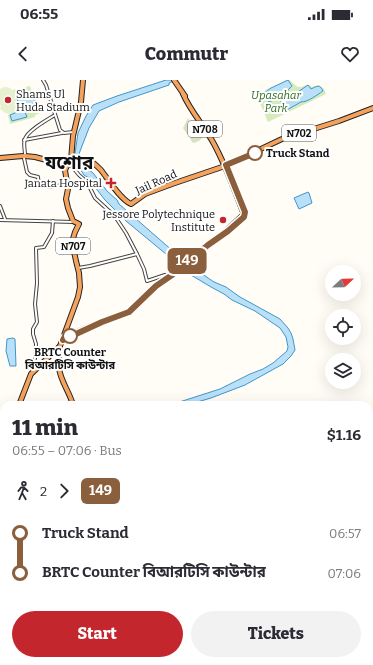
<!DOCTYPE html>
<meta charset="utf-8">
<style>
:root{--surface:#fff;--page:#f2f2f3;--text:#2b2b33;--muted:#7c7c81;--accent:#c4262e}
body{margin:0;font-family:Bitter,"Noto Sans Bengali",serif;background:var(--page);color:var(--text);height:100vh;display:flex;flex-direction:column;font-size:15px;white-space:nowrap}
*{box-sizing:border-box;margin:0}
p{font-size:13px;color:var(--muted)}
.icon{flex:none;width:22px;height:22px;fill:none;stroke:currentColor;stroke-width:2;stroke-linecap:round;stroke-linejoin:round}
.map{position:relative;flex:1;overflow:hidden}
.sheet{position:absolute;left:0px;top:321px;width:373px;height:264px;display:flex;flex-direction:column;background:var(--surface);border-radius:12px 12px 0 0;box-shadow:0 4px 16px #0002}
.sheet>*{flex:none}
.badge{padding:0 8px;border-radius:6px;font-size:14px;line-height:26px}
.needle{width:26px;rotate:68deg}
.controls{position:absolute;left:325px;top:185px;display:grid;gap:8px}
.controls a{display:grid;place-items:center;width:36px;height:36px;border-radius:50%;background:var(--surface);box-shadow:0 4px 16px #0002;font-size:20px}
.map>.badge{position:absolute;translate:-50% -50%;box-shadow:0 0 0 2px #fff}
.legs{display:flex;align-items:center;gap:6px;height:44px;padding:0 12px;font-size:13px}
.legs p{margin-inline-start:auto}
.headline{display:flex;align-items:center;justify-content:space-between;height:68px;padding:0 12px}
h1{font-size:22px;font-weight:800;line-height:30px}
.cta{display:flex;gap:8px;margin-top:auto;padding:8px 12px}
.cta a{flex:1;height:46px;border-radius:24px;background:var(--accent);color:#fff;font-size:16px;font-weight:800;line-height:46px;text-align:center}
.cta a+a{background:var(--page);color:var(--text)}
ul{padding:0 12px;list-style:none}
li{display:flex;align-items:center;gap:14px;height:40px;font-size:15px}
li i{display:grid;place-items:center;width:6px;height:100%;margin:0 5px;background:currentColor}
li i::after{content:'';width:10px;height:10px;margin:-5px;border:3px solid;border-radius:50%;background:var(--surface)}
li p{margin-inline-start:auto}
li:first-child i{background:linear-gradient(#0000 50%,currentColor 0)}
li:last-child i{background:linear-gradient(currentColor 50%,#0000 0)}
.status{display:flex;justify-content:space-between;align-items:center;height:28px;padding:0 20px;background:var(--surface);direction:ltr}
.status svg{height:11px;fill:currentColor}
header{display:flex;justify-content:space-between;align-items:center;height:52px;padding:0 12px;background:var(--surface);font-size:18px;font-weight:800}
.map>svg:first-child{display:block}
</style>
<div class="status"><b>06:55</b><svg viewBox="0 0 49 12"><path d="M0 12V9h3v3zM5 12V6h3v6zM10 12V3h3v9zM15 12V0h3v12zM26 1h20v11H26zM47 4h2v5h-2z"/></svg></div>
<header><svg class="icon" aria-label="back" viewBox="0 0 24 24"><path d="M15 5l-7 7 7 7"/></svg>Commutr<svg class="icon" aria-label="heart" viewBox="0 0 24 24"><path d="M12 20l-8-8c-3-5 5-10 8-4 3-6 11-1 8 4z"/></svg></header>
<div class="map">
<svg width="373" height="585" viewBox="0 0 373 585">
<rect width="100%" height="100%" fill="#fffdf5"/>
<g fill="#d5ebbd">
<path d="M287,0H290C302,15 304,0 312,7L319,5L324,9L326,14L268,42L257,16L269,8L276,6Z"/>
<path d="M30,6L32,13L26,15L34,14L39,34L35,35V37L10,44L8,35L16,31C20,24 16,18 13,11V10Z"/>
</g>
<path fill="#d9e3c4" d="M188,38L189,40L194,41L204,56C202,59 197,63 193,63L183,48Z"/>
<path fill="#e6f2cf" d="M4,7C7,7 9,7 11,9C16,13 18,24 17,30L11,34L5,33L0,29V28L1,27L0,24V9Z"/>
<g fill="#b9e0f7" stroke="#3f96cf">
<path d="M166,0H177L169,3V5L119,22L99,31L89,48L82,66L79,74L80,83L93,93L107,111L117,120L119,124L182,179L184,184L192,187L214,202L226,207L240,217L280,239L288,248L291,253L293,259L295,270L291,276L283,284L245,305L211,318L187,325H170L220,309L250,294L263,289L273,283L287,271L288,267L286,257L280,248L255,231L232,220L224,214L211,207L191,195L183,187L178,184L126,141L105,120L91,102L92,100L84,95L80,89L75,76V73L78,53L86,36L93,25L117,16Z"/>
<path d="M288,0L292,6L288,10L289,16H292L308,5L311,9C317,6 320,4 323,11C317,15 308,22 301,22L285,31L281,22V21L276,19L269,22L263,14L271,8Z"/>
<path d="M33,15L36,23L23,27L22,28L23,30L25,32L27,37L12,41L10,35L22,30L19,25L17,19Z"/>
<path d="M308,112L309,113L312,123L299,129L294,118Z"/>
<path d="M13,258L15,259L16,286H10L6,271L7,259Z"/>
</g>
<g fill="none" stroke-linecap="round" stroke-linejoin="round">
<path stroke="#b9e0f7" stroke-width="2.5" d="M0,413L4,409"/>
<defs>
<g id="minor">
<path d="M43,0L46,5L60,50L64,53L73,52"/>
<path d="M24,60L62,53"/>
<path d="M25,75C25,70 23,63 25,59C28,50 47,40 55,35"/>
<path d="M24,78L27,92L30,95L38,97L39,107H51L67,104"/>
<path d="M70,84L79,95L87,102L95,118L107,129L114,135L126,153L137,174L144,189L147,201L165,195L167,199"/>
<path d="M0,126L5,139"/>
<path d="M0,140L74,142"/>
<path d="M78,188L90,186L137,174"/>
<path d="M34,291L33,287L35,278L36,264L33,254V249L37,242L35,224L37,203L36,168L44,167L52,153L53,141"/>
</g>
<g id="highway">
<path d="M174,0L185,16"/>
<path d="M25,76L35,77L54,82L69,83"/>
<path d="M0,78L23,76"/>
<path d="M71,80L73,56L81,22L83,0"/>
<path d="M64,258L91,246L129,232L135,227L153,208L173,195L186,183L227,150L243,135V132C234,109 226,86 214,64C205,47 191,32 183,14"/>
<path d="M60,266L78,217L80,207L79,193L76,181L72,162L75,152L79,144L73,141L68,128L66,119L68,109L65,90L68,84L75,82L88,79C93,82 97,86 101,90C108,99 120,119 131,124L145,114L172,104L225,86L282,59L339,41L373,28"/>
<path d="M60,268C59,275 58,281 59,288C60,300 70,313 73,325"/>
<path d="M19,325L31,294L59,267"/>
<path d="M0,367L4,360"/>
<path d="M263,581L266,585"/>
</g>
</defs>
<use href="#minor" stroke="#444" stroke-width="4"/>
<use href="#highway" stroke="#222" stroke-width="6"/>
<use href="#minor" stroke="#fff" stroke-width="2"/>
<use href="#highway" stroke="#f5a25d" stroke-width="4"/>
</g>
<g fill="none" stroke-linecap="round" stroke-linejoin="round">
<defs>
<path id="line-1" d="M70,256L64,258L63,260L102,242L129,232L156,206L172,195L186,183L208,165L228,151L244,137L245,132L226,85L255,73"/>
</defs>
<use href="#line-1" stroke="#fff" stroke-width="9"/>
<use href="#line-1" stroke="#8b5e3c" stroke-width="6"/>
</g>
<g fill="#c4262e" stroke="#fff" stroke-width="1.5">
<circle cx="8" cy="20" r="4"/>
<path d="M109 97h4v4h4v4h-4v4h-4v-4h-4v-4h4z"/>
<circle cx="223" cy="140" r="4"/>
</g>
<g fill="#fff" stroke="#8b5e3c" stroke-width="2">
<circle cx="255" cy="73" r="7"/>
<circle cx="70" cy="256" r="7"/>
</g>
<g text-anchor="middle" stroke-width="4" stroke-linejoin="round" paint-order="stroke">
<g fill="#fff" stroke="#585858" stroke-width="1">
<rect x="188" y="41" width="34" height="16" rx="3"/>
<rect x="282" y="45" width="34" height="16" rx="3"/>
<rect x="56" y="158" width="34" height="16" rx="3"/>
</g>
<g font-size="10" font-weight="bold" fill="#111">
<text x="205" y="53">N708</text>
<text x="299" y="57">N702</text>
<text x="73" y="170">N707</text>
</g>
<g font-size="11" fill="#111" stroke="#fff" text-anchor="end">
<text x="16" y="18" text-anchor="start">Shams Ul<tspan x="16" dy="13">Huda Stadium</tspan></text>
<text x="102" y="107">Janata Hospital</text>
<text x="215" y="138">Jessore Polytechnique<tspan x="215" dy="13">Institute</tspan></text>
</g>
<g font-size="11" font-style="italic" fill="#2f6b1f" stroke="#fff">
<text x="276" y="19">Upasahar<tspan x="276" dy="13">Park</tspan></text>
</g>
<g font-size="11" font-weight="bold" fill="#111" stroke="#fff" text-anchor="start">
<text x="266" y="77">Truck Stand</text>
<text x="70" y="276" text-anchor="middle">BRTC Counter<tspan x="70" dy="13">বিআরটিসি কাউন্টার</tspan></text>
</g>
<g font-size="11" fill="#111" stroke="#fff">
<text transform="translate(156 102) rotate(-24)" y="4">Jail Road</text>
</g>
<g font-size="19" font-weight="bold" fill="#111" stroke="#fff">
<text x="69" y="89">যশোর</text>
</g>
</g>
</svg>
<div class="controls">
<a><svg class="needle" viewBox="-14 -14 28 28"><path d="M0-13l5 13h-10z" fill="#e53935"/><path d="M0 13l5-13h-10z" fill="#7c7c81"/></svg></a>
<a><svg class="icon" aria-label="locate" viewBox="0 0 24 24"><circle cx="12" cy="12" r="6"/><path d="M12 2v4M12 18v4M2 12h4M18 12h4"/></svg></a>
<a><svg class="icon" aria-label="layers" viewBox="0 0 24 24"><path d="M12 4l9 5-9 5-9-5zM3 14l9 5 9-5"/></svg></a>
</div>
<b class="badge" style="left:187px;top:181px;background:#8b5e3c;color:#fff">149</b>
<section class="sheet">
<div class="headline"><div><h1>11 min</h1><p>06:55 – 07:06 · Bus</p></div><b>$1.16</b></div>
<div class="legs"><svg class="icon" aria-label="walk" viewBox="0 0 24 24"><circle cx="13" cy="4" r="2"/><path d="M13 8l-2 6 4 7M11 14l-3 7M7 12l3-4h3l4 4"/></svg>2<svg class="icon" aria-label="forward" viewBox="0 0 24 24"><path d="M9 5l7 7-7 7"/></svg><b class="badge" style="background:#8b5e3c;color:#fff">149</b></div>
<ul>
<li><i style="color:#8b5e3c"></i><b>Truck Stand</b><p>06:57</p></li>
<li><i style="color:#8b5e3c"></i><b>BRTC Counter বিআরটিসি কাউন্টার</b><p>07:06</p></li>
</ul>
<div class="cta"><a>Start</a><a>Tickets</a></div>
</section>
</div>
